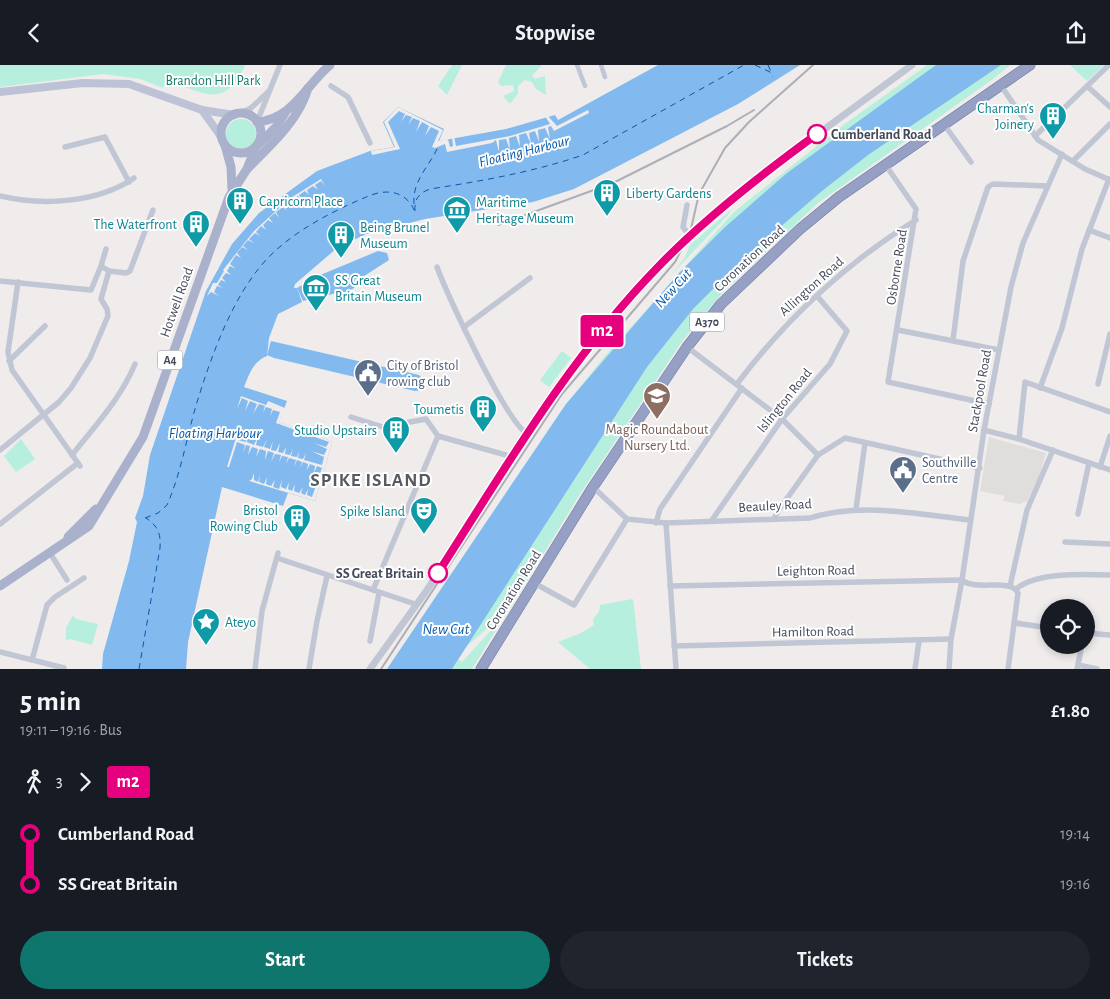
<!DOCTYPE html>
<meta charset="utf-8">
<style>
:root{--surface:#171b24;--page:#20242c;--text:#f1f3f6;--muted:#9ea1a6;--accent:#0f766e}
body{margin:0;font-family:"Alegreya Sans",sans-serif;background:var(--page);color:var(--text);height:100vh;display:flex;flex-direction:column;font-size:19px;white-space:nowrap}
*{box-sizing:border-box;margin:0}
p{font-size:16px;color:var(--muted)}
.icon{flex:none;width:28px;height:28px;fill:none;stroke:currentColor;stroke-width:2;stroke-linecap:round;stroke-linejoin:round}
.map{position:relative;height:604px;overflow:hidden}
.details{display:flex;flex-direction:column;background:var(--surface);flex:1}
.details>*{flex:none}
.badge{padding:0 10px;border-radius:4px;font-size:18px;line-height:32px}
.tools{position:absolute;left:1040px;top:534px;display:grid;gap:10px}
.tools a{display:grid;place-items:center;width:55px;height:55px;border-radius:50%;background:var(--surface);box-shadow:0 2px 8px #0003;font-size:25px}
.map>.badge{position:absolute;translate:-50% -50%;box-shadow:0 0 0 2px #fff}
.legs{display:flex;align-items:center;gap:8px;height:55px;padding:0 20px;font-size:16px}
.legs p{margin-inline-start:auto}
.head{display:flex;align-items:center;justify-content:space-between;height:85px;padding:0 20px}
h1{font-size:28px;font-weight:600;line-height:38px}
.primary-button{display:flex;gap:10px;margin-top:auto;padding:10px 20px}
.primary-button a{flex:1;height:58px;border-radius:30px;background:var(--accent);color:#fff;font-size:20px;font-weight:600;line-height:58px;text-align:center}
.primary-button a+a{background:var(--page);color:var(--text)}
ul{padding:0 20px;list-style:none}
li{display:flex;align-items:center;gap:18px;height:50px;font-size:19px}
li i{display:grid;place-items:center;width:8px;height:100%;margin:0 6px;background:currentColor}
li i::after{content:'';width:12px;height:12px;margin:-6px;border:4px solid;border-radius:50%;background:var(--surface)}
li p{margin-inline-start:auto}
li:first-child i{background:linear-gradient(#0000 50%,currentColor 0)}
li:last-child i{background:linear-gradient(currentColor 50%,#0000 0)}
header{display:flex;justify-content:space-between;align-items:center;height:65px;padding:0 20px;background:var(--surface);font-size:22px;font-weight:600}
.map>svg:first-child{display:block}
</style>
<header><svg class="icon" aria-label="back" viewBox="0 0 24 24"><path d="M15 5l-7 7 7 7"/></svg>Stopwise<svg class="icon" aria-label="share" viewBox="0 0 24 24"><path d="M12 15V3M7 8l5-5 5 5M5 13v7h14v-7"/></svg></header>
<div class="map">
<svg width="1110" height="604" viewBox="0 0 1110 604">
<rect width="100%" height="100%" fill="#efeceb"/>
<path fill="#e0dddd" d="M989,372L1046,388L1040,409L1027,436L1020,439L1003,436L1005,431L980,426Z"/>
<g fill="#b6efdd">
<path d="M0,0H244L245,1C224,45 204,28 167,15L163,23L140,14L103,9L0,22Z"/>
<path d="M452,0H462L447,30L438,21Z"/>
<path d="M506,0H542L532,11L535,14L545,11L546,30L536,24L532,17L525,15L518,21V28L510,39L503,31L514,26L513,20L501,21L498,17Z"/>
<path d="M927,0H946L807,102L387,604L566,339L605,291L734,147L842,61Z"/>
<path d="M991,0H1010L993,14L818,138L724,226L683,275L580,429L511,542L466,582L458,594L462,597L506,549L472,604H432L675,259L781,151Z"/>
<path d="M1070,0H1104L1087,16Z"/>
<circle cx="241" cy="69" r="15"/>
<path d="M732,144L728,150L670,211L684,194L690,180Z"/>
<path d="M562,286L571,293L549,322L540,315Z"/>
<path d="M21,374L35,394L16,407L4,391Z"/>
<path d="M633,534L641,604H590L558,577L581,568L594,560L593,554L599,547L600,540Z"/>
<path d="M73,550L76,554L98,559L92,580L70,574L66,576V563Z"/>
</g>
<g fill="#82b9ee">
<path d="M658,0H800L738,39L574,124L533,137L425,154L366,169L337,183L295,219L294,223H297L302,237L278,249L269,273L267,291C253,296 249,310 244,322L287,336L279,357L331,376L332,379L315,436L288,428L283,441L222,422L188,577L186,604H102L103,589L129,496L137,457L135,453L143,431L150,390L206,226L232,179L259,148L317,106L370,86L394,82L383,57L398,42L444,64L439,76L506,64L555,50L558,55Z"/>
<path d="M936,0H1001L868,90L822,126L741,196L693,244L647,302L452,604H387L566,339L679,208L724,163L787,108Z"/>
<path d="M378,186L387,188L389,195L358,215L354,223L343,229L341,227L303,236L297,223L318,211Z"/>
<path d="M271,276L419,310L425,316L424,321L421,325L415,326L274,293L267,290Z"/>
</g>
<g fill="#efeceb">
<path d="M398,42L443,65L438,76L448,74L450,82L453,81L452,72L454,71L456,81L510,71L550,59L545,51L547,50L557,61L588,45L589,48L554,66L551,61L548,62L550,74L545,63L538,65L539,77L535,66L529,68L531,79L526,68L519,70L520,82L516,71L509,73L510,85L506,74L499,75V87L496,75L492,78L447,87L445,79L435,83L432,82L439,66L431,62L425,71L429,61L422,57L416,67L420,56L413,53L408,60L412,52L406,50L401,57L405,49L399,46L388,57L400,84L372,90L371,86L395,82L384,57Z"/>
<path d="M321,114L325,121L321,116L315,120L318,125L313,121L307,125L309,130L305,126L299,130L302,135L298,131L291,136L294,140L290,137L284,141L287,146L283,142L276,147L279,153L275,148L269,153L273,158L268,155L263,160L266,165L261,161L256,167L260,171L255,168L249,174L254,178L248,175L243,181L248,185L242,182L237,188L241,193L236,190L230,199L236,204L230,201L227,206L231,210L226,208L222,213L226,217L221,215L218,220L223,223L217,221L214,227L219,231L211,227L207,231L213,218H217L224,206L223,205L254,166L289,134Z"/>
<path d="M241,331L266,340L268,336L285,343L279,357L331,376L332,379L315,436L249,416L252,414L254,408V415L258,417L260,410L259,417L264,419L267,412L266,419L271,421L275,415L273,422L279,424L282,415L281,422L286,424L289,417L288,424L292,426L295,419L294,426L299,428L303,422L301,428L305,430L308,424L307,430L312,432L322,403L317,401L314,408L315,401L310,399L307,405L308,399L303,397L300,403L302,397L297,395L294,402L296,395L289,393L286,399L288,392L282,391L279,397L281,390L275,389L271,397L274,388L268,386L265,395L266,386L260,384L256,392L258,384L252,382L248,390L250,381L246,380L243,388L245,380L237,377L229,402H227L239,363H241L238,375L246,377L249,369L247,377L254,380L258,371L256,380L263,382L267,374L264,382L270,384L273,376L271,385L276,386L280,378L278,387L283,388L286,382L285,389L290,390L293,384L291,391L297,392L299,386L298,393L303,394L306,388L304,395L322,400L324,392L311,386L324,390L327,384L314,378L326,382L329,377L276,358L280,347L273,345L270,351L272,344L266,342L263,348L265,341L259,339L253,349L257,339L250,336L245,346L248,336L242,333L237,344Z"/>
</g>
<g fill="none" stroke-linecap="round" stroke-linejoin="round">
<g stroke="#0759a9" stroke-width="1" stroke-dasharray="6 5" stroke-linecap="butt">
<path d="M755,0L770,7L773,12"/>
<path d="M768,0L772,9"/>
<path d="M414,139C412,115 430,101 439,80"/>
<path d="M415,146C414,134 419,128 430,124C482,116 533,107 583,90L744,0"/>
<path d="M145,453L158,448L167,440C182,406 187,369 198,334C213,286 236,222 274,187C301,162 337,144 371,130C391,123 409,128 416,150"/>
<path d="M139,604L160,483C161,469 158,461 146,453"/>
</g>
<defs>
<path id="trunk" d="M481,604L593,422L687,282L721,239L800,164L839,132L1030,0"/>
</defs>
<use href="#trunk" stroke="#6c78a9" stroke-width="11"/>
<g stroke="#c1c6d4" stroke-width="4.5">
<path d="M577,0L585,21"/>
<path d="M601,0L605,12"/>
</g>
<g stroke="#c1c6d4" stroke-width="5.5">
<path d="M1000,19L1038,75L1085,104L1110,115"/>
<path d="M331,21L348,32L370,78"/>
<path d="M1087,21L1110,42"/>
<path d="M239,49L251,43L268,27"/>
<path d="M257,57L280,0"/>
<path d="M943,58L971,97"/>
<path d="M1035,71L1109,0"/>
<path d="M65,82L105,72L129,117"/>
<path d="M1073,96L1110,59"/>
<path d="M885,99L916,144L888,317L989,339"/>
<path d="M0,131C42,141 98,138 134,113"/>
<path d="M1089,165L1110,173"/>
<path d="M686,166L683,162L687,140"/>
<path d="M437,202C447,230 507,359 528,369"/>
<path d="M109,206L126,208L130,206L153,145"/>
<path d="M0,216L91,225L101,201"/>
<path d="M18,217L8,287L12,305L80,401"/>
<path d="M464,262L530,213"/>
<path d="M898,265L999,285"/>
<path d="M953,275L963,196L988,122L993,119L1047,121"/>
<path d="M687,282L782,354L818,390"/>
<path d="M9,296L45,261"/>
<path d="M737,319C785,255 847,197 916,155"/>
<path d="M1098,319L1110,269"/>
<path d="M1040,323L1062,263L1082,184L1109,114"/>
<path d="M351,352L383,362L426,354L438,371L513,392"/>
<path d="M984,365L1019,374L1110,405"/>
<path d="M1019,374L1025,317L1110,347"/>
<path d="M0,385L59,337L71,323L90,293L108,251L107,244L101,234L109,206L101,201L106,184"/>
<path d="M72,390C95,361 121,333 135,299"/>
<path d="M1100,402L1110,371"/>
<path d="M593,422L627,454L666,458L810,453C861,437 918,449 970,455"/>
<path d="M856,444L865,378"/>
<path d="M1078,449L1089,398"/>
<path d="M774,454L778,446L818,390L845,373L980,403"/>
<path d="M712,455L782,354L830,299L847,266L817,231"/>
<path d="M656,458L660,444L742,323"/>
<path d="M666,458L676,604"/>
<path d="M0,459L78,398"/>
<path d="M1065,477L1110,479"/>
<path d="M50,488L67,515"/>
<path d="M277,493L415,539"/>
<path d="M962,515C977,527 1010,512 1018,528L1008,604"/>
<path d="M534,518L574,540L627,454"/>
<path d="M670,521L962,515"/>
<path d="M1010,521L1027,445L1053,385"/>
<path d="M1016,524C1037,507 1084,509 1110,510"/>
<path d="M373,525L438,371"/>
<path d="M1015,558L1049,563"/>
<path d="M1086,568L1110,570"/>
<path d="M370,576L379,528"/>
<path d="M674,581L951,574"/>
<path d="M0,587L64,603"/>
<path d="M32,595L47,540L55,532L84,513"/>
<path d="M1078,600L1097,604"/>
<path d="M255,604L262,546L278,488"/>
<path d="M309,604L317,556L327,511"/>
<path d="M915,604L919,576"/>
<path d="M949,604L951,574L962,515L984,365L1011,222L1023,178L1062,89"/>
<path d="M1077,604L1082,580"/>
</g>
<g stroke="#c1c6d4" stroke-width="7">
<path d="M696,167L777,99L912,0"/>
<path d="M370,604L427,525L570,306L657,203L679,181"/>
</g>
<g stroke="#bdc2d6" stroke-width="8">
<path d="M0,27L83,18L129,19L202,45L234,50"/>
<path d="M202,45L222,73"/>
</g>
<g stroke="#aab1cc" stroke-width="9">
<circle cx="241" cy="68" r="20"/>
<path d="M257,57C292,55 306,20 330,0"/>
<path d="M225,80L231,102L232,124"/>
<path d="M258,80L277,61L285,48"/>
<path d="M248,103C271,80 299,55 308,23"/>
<path d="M68,472L96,444"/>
<path d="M0,521L89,461L143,372L229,132L247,104L255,84"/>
</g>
<use href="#trunk" stroke="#969fc4" stroke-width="10"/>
<g stroke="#adaeb7" stroke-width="2">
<path d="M498,160L613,118L727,61L754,45"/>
<path d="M381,604L562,329L675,197L690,168L699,129L725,83L749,57L813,0"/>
</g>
<path stroke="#c1c6d4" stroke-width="7" d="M679,181L696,167"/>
</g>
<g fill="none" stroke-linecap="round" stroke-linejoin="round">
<defs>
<path id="line-1" d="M438,508C506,402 570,292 658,202C705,153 762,109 817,69"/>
</defs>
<use href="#line-1" stroke="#fff" stroke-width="11"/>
<use href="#line-1" stroke="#e6007e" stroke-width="8"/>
</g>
<defs>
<symbol id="building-pin" viewBox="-11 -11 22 30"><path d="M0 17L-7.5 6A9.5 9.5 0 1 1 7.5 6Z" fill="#0f9aa8" stroke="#fff"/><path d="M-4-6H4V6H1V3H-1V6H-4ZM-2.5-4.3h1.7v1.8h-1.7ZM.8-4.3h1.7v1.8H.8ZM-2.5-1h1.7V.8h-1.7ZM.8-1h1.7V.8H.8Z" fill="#fff"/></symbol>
<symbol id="museum-pin" viewBox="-11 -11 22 30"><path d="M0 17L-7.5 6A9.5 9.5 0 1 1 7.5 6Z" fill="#0f9aa8" stroke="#fff"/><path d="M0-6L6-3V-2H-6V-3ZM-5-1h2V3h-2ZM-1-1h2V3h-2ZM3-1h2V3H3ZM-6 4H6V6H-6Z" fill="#fff"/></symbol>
<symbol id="civic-pin" viewBox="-11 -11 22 30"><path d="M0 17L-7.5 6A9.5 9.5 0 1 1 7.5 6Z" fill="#5c6f8a" stroke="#fff"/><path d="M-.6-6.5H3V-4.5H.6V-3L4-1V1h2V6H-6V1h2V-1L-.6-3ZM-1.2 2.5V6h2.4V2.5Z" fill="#fff"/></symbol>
<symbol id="school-pin" viewBox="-11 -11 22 30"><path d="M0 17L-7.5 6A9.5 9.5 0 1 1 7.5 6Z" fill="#8d6e63" stroke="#fff"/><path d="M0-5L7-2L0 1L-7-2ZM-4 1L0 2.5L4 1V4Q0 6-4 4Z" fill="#fff"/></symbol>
<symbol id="theatre-pin" viewBox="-11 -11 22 30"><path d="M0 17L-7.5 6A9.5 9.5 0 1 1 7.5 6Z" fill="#0f9aa8" stroke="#fff"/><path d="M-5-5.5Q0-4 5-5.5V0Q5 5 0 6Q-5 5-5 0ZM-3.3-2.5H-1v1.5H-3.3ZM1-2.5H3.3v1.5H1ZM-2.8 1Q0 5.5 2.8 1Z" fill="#fff"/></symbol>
<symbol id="sight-pin" viewBox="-11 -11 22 30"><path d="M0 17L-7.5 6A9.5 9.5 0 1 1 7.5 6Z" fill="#0f9aa8" stroke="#fff"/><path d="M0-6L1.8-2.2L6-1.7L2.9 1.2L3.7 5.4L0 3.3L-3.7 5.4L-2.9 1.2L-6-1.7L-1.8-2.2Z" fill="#fff"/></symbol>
</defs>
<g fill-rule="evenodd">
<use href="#building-pin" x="1037" y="35" width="32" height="43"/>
<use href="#building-pin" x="591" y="112" width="32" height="43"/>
<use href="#building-pin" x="224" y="120" width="32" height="43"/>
<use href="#museum-pin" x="441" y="129" width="32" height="43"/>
<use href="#building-pin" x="180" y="143" width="32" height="43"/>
<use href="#building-pin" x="325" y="154" width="32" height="43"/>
<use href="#museum-pin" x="300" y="207" width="32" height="43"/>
<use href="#civic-pin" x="352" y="292" width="32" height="43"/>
<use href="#school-pin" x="641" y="315" width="32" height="43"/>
<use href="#building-pin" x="467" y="328" width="32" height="43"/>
<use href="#building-pin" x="380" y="349" width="32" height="43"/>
<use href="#civic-pin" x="887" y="389" width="32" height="43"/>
<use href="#theatre-pin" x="408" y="430" width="32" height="43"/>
<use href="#building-pin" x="281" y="437" width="32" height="43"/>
<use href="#sight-pin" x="190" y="541" width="32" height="43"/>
</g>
<g fill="#fff" stroke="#e6007e" stroke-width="2.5">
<circle cx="817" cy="69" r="9"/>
<circle cx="438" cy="508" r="9"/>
</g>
<g text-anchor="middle" stroke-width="4" stroke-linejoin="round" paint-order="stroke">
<g fill="#fff" stroke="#7b808b" stroke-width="1">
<rect x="689.5" y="247.5" width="35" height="19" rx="4"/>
<rect x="157.5" y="285.5" width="25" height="19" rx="4"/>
</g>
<g font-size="12" font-weight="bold" fill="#434959">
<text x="707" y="261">A370</text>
<text x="170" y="299">A4</text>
</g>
<g font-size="14" fill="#137c65" stroke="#fff">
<text x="213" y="20">Brandon Hill Park</text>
</g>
<g font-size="14" fill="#0d838f" stroke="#fff" text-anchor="end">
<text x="1034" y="48">Charman's<tspan x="1034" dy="16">Joinery</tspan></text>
<text x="626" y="133" text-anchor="start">Liberty Gardens</text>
<text x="259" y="141" text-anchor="start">Capricorn Place</text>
<text x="476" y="142" text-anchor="start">Maritime<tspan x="476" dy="16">Heritage Museum</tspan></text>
<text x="177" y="164">The Waterfront</text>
<text x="360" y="167" text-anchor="start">Being Brunel<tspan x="360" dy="16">Museum</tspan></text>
<text x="335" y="220" text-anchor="start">SS Great<tspan x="335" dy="16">Britain Museum</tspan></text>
<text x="464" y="349">Toumetis</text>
<text x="377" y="370">Studio Upstairs</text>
<text x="278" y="450">Bristol<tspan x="278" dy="16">Rowing Club</tspan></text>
<text x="405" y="451">Spike Island</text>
<text x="225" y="562" text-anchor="start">Ateyo</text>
</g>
<g font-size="14" font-weight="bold" fill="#434959" stroke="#fff" text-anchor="start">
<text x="831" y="74">Cumberland Road</text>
<text x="424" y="513" text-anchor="end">SS Great Britain</text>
</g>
<g font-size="14" fill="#434959" stroke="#fff">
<text transform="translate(749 193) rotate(-43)" y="5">Coronation Road</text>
<text transform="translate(896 202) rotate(-81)" y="5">Osborne Road</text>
<text transform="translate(811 221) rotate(-42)" y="5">Allington Road</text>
<text transform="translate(176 237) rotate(-70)" y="5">Hotwell Road</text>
<text transform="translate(979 326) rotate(-80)" y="5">Stackpool Road</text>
<text transform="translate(784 335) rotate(-51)" y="5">Islington Road</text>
<text transform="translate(775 440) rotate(-3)" y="5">Beauley Road</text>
<text transform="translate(816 505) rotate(-1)" y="5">Leighton Road</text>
<text transform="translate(513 525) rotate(-58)" y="5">Coronation Road</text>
<text transform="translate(813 566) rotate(-1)" y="5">Hamilton Road</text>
</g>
<g font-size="14" fill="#4e5e75" stroke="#fff" text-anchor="start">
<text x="387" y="305">City of Bristol<tspan x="387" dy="16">rowing club</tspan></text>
<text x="922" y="402">Southville<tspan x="922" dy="16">Centre</tspan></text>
</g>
<g font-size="14" fill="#785e54" stroke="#fff">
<text x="657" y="369">Magic Roundabout<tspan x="657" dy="16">Nursery Ltd.</tspan></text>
</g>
<g font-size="15" font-style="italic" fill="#0759a9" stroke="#fff">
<text transform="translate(524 86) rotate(-14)" y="5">Floating Harbour</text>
<text transform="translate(673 223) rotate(-47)" y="5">New Cut</text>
<text x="215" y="373">Floating Harbour</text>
<text x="446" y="569">New Cut</text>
</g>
<g font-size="19" font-weight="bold" letter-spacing="1" fill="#585a61" stroke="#fff">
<text x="371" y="421">SPIKE ISLAND</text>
</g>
</g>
</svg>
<div class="tools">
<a><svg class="icon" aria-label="locate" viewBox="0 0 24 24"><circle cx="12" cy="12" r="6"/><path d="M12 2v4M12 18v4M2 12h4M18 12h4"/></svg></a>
</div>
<b class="badge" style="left:602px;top:266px;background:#e6007e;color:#fff">m2</b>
</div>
<section class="details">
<div class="head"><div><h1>5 min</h1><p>19:11 – 19:16 · Bus</p></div><b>£1.80</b></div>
<div class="legs"><svg class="icon" aria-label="walk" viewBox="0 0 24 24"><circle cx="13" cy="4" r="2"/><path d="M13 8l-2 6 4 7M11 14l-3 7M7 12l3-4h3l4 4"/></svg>3<svg class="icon" aria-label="forward" viewBox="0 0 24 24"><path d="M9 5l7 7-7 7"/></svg><b class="badge" style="background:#e6007e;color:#fff">m2</b></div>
<ul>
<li><i style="color:#e6007e"></i><b>Cumberland Road</b><p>19:14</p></li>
<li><i style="color:#e6007e"></i><b>SS Great Britain</b><p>19:16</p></li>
</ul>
<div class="primary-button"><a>Start</a><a>Tickets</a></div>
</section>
